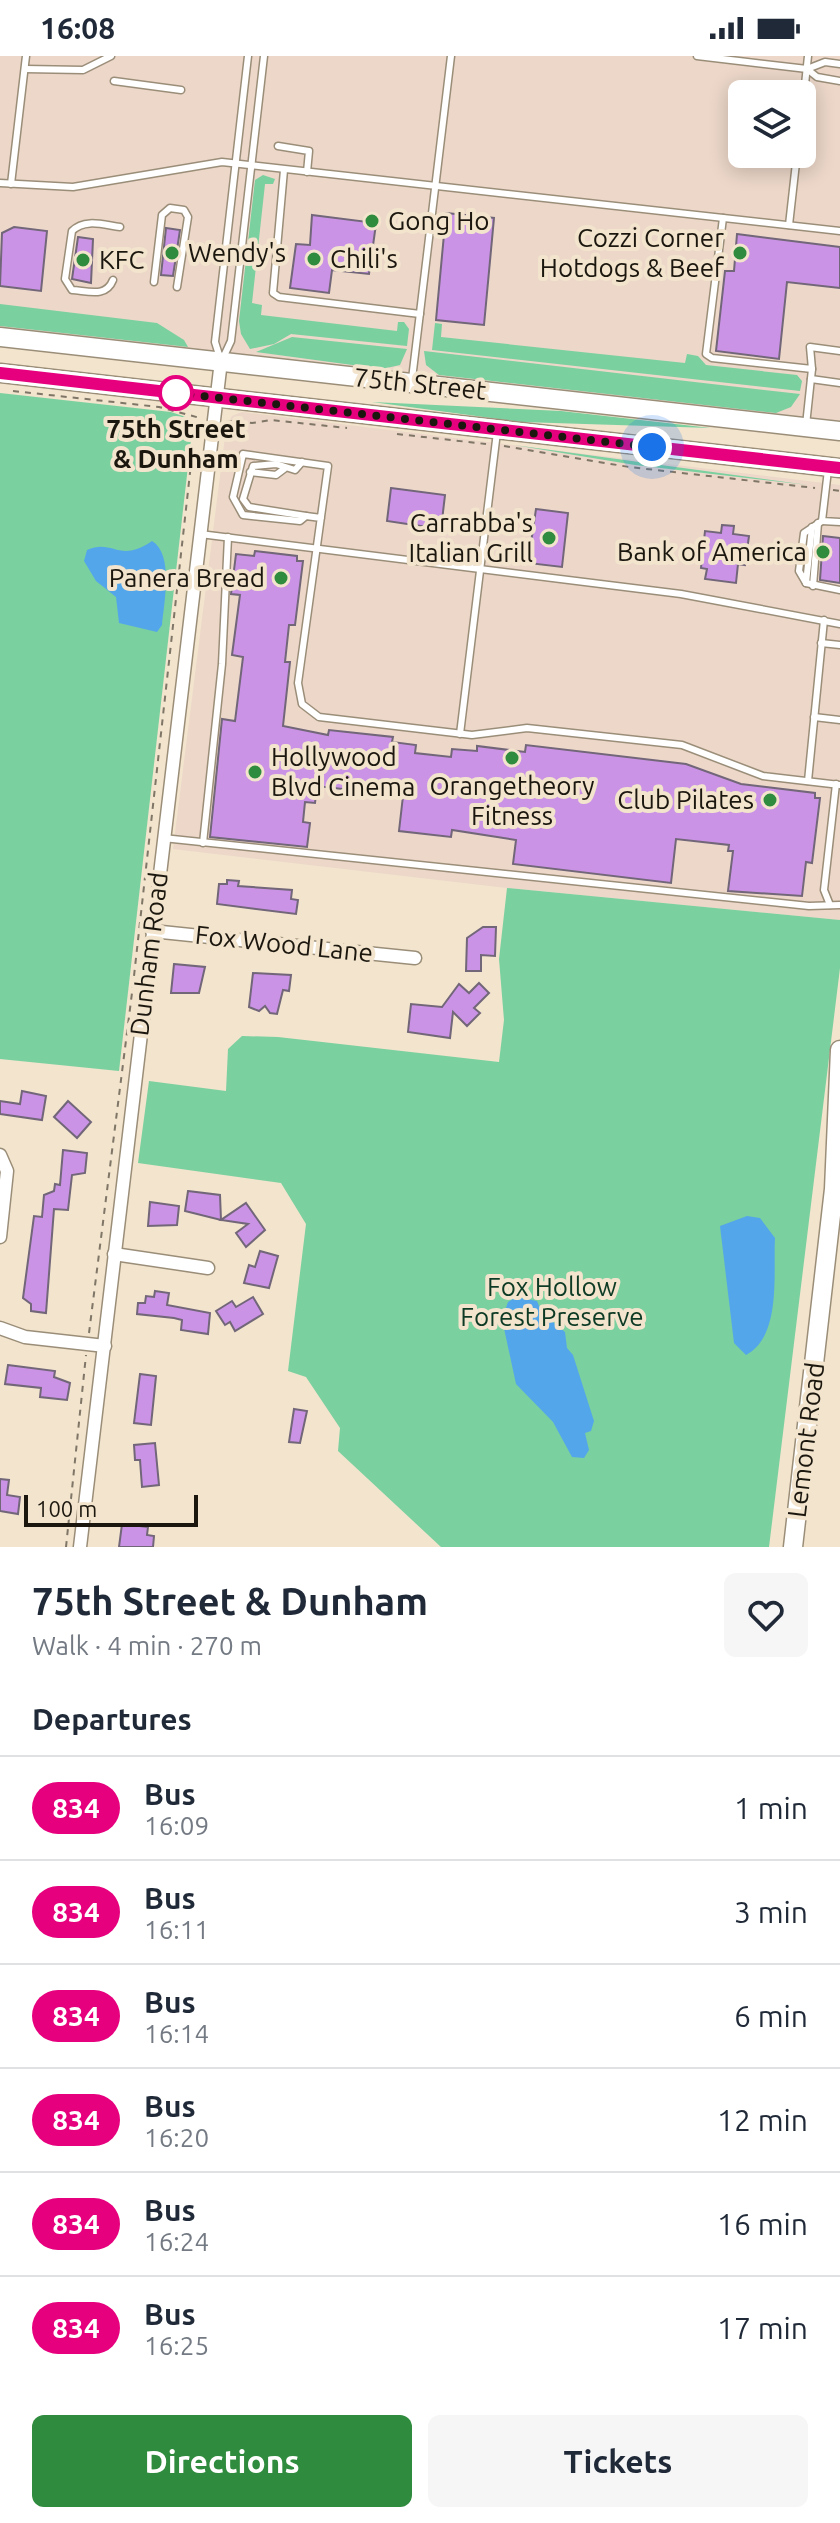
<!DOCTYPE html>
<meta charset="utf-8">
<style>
:root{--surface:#fff;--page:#f6f6f7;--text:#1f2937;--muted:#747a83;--line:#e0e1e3;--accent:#2f8b3d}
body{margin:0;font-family:Ubuntu,sans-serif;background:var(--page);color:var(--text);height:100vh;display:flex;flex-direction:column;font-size:30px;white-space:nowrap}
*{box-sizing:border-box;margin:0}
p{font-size:26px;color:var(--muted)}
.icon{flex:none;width:44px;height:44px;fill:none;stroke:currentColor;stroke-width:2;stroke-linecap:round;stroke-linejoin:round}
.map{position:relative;height:1491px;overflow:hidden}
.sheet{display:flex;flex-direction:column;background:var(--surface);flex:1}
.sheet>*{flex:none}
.badge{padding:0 16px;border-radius:26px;font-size:28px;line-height:52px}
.controls{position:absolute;left:728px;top:24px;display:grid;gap:16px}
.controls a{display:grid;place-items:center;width:88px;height:88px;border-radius:12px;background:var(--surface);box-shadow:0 4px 20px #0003;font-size:40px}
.scale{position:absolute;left:24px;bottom:20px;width:174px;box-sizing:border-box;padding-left:8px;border:4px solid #1b170f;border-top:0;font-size:22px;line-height:28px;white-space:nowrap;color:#1b170f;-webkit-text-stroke:6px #f2e4cd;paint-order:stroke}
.you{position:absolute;width:40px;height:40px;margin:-20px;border:6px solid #fff;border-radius:50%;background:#1a73e8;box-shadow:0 0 0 12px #1a73e833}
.map>.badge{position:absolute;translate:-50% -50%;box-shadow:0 0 0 4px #fff}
h2{padding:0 32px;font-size:30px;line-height:72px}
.round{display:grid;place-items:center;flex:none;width:84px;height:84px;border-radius:12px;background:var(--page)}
.headline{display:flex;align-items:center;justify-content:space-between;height:136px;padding:0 32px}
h1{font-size:38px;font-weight:700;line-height:60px}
.button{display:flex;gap:16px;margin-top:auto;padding:16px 32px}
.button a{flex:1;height:92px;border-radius:12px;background:var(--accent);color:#fff;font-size:32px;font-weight:700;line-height:92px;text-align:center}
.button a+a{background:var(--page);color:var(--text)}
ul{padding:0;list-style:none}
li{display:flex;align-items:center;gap:24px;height:104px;padding:0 32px;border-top:2px solid var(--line)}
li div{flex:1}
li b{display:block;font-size:30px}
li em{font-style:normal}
li .badge{min-width:88px;font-weight:700;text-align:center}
.status{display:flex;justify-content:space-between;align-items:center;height:56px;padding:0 40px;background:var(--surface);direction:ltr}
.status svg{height:22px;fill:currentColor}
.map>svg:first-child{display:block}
</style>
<div class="status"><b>16:08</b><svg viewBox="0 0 49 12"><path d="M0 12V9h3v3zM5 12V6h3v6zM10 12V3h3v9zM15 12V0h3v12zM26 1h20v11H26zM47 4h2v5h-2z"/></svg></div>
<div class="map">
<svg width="840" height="1491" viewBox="0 0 840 1491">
<rect width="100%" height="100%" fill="#f2e4cd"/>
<g fill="#ecd7c9" fill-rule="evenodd">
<path d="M0,0H840V365L0,271ZM742,38H802V98H742Z"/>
<path d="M242,356L840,429V864L507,832L173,793L226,373L232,360Z"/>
</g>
<g fill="#7ad09f">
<path d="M263,119L275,123L273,128H265L252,247L262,249L261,259L397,275L398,266H404L409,273L407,290L291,278L274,288L250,293L241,278L239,265L255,124Z"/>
<path d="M0,248L157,267L184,284L188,291L0,270Z"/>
<path d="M435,267L442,268L441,281L685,307L687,298L698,300L706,309L797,319L802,325L800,335L432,294Z"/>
<path d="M292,281L407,293L400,309L382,313L256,296Z"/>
<path d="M424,295L800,338L791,351L776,357L439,319L426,309Z"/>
<path d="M0,337L171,356L186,361L192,375L119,1015L0,1003Z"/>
<path d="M372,346L561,355L711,372L522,366Z"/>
<path d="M514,389L808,429L635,409Z"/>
<path d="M507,832L840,864V912L769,1491H441L338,1395L340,1372L306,1321L288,1315L306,1168L281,1127L138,1107L149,1025L226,1035L228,993L242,980L278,981L499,1006L504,964L499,903Z"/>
</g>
<g fill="#54a6ea">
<path d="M152,485C174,498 164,547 162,569L157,576L119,567L116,541L96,525L84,505L87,494C113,482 119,508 152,485Z"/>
<path d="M747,1160L760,1162L775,1182C773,1217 782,1280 746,1299L734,1287L720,1170Z"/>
<path d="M516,1241L537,1245L542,1257L565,1276L567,1292L573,1299L594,1365L591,1375L585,1377L589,1394L584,1402L572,1401L553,1366L516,1328L502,1263L508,1246Z"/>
</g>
<g fill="#ca93e5" stroke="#726679" stroke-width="2">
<path d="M446,157L494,162L484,269L436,264Z"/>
<path d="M312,159L367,166L368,160L377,161L369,218L332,214L329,237L290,232L296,188L310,189Z"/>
<path d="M14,171L47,175L41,235L0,230L2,177Z"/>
<path d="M166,172L180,174L173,220L161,219Z"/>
<path d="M737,178L840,191V232L787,226L779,303L716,295L725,215H734Z"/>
<path d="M78,181L93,183L91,227L72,223Z"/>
<path d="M391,432L445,439L441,473L387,465Z"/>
<path d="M536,453L568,457L562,511L528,507Z"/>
<path d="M722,469L734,470L733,478L749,480L745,509L738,508L736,527L705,523L707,513L701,512L705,475L721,477Z"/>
<path d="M823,480L840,482V527L820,524Z"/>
<path d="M255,495L297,500V505H303L295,569H289L285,606H290L283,670L328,679L329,674L393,681L392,686L416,689L415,697L451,701L452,693L477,695V690L525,696L526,689L686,708L741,728L815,737V742H820L812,807L806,806L802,840L728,835L733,795H728L729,789L676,783L671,827L513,808L516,784L452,774L451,781L399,775L403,740L317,730L315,747L305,746L303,766L310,767L307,791L210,781L222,663L235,665L243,601L232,599L240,539L231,538L236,498L254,500Z"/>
<path d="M227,824L239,825L238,830L292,834L291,843L298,844L296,858L217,848L219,828H227Z"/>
<path d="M483,871H496L495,900L481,899V915H466L467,882Z"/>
<path d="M174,908L205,911L199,937H171Z"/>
<path d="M253,917L291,919L289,935L283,934L277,958L270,957L265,950L259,955L249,951Z"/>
<path d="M479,927L489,937L474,952L480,957L467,970L453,956L450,982L408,976L411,948L442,951L459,928L469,937Z"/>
<path d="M22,1035L46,1040L42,1064L0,1058V1045L20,1048Z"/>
<path d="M68,1045L91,1066L77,1082L54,1061Z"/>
<path d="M63,1094L87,1097L85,1117L72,1119L68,1154L54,1153L46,1257L31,1255V1248L23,1242L34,1160L42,1161L44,1139L54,1135L55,1128L60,1129Z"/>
<path d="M188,1135L220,1139L221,1164L185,1155Z"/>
<path d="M150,1146L179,1150L177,1169L148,1170Z"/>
<path d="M246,1147L265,1174L246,1191L236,1177L248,1168L221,1164Z"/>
<path d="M260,1195L278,1200L269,1232L244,1227L249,1209L255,1211Z"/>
<path d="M155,1235L169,1237L167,1249L210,1257L208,1278L181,1274L182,1264L174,1262L137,1258L138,1247H145L146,1240L154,1241Z"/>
<path d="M253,1241L263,1258L235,1275L230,1266L225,1269L216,1255L232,1245L236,1251Z"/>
<path d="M8,1309L55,1315L54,1321L70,1327L67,1344L40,1341L41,1332L5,1328Z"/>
<path d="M140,1318L156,1320L151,1369L134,1367Z"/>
<path d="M294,1353L307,1355L300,1387L289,1386Z"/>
<path d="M155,1387L159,1429L142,1431L140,1404H135L134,1389Z"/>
<path d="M0,1423L9,1424L7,1439L20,1441L18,1458L0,1455Z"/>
<path d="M122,1468L148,1471L147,1479L154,1480L153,1491H119Z"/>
</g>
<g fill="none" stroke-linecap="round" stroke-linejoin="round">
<defs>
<g id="lane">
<path d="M697,0L807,13L825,6L840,8"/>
<path d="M25,13L83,14L111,0"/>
<path d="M807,13L817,21L840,25"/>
<path d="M114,25L181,34"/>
<path d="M802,57L808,0"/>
<path d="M278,90L309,95L307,116"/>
<path d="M284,114L273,237L279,241L420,258"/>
<path d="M0,127L73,131L222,106L840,175"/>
<path d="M11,128L26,0"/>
<path d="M723,162L706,298L712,302L812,313L810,291L840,295"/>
<path d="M789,169L797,98"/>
<path d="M113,224C106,242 88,235 72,234L65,223L72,175C85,162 104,169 120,171"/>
<path d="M154,226L162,159L170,152L184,154L188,161L177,231"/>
<path d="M220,302L215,286L248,0"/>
<path d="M223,302L231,285L264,0"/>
<path d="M412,323L451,0"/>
<path d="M811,323L840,327"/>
<path d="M806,369L812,313"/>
<path d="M302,406L295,414L276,408L253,410L243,443L249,451L306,460"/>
<path d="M828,414L822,465L840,466"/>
<path d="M250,416L276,419L284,413"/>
<path d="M321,462L306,460L300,465L243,459L233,441L243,398L328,410L298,627L302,648L319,661L472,679L527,672L682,689L763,720L840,729"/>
<path d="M822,465L804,477L799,515L806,527L840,534"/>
<path d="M200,478L681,538L840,568"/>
<path d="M806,527L812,471"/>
<path d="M813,530L818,467"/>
<path d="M821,587L840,589"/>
<path d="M814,661L840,664"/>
<path d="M460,678L497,376"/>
<path d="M808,725L824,564"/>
<path d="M163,782L809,850L840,849"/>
<path d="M203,787L222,608L228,481"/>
<path d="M830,849L824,834L836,728"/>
</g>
<g id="street">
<path d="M152,875L415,902"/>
<path d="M0,1099L7,1115L0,1181"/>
<path d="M114,1198L208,1212"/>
<path d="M0,1272L25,1281L105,1290"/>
<path d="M80,1491L221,305"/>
</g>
<g id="secondary">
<path d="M0,281L840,375"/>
<path d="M0,317L840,412"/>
<path d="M793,1491L834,1133L840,994"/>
</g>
</defs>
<use href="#lane" stroke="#9b8e79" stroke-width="9"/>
<use href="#street" stroke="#9b8e79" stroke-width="15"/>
<use href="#secondary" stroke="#9b8e79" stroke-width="21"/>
<g stroke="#7f7667" stroke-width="2" stroke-dasharray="6 6" stroke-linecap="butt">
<path d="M13,335L159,351L200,362"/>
<path d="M226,365L252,367L271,364L347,372"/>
<path d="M397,378L486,388"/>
<path d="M504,390L629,411L815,432"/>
<path d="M833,434L840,435"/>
<path d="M89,1277L133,929L194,381L191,361"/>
<path d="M66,1491L86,1299"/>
</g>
<use href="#lane" stroke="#fff" stroke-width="6"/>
<use href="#street" stroke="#fff" stroke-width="12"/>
<use href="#secondary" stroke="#fff" stroke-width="18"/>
</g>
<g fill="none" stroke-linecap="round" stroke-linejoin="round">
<defs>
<path id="line" d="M0,317L840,412"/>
</defs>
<use href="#line" stroke="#fff" stroke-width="18"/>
<use href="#line" stroke="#e6007e" stroke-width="12"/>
<path stroke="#1b170f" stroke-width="8" stroke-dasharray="0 14.4" d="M176,337L652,391"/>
</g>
<g fill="#2f8b3d" stroke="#f2e4cd" stroke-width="3">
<circle cx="372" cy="165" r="8"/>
<circle cx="172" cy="197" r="8"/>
<circle cx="740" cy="197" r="8"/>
<circle cx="314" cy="203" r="8"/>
<circle cx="83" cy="204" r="8"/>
<circle cx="549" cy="482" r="8"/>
<circle cx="823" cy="496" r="8"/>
<circle cx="281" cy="522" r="8"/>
<circle cx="512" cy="702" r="8"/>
<circle cx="255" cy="716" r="8"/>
<circle cx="770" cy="744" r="8"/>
</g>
<circle fill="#fff" stroke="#e6007e" stroke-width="4" cx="176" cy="337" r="16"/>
<g text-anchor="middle" stroke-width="8" stroke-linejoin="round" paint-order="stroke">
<g font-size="26" fill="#1b170f" stroke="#f2e4cd" text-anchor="start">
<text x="388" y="174">Gong Ho</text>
<text x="724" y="191" text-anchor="end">Cozzi Corner<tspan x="724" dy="30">Hotdogs &amp; Beef</tspan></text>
<text x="188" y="206">Wendy's</text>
<text x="330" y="212">Chili's</text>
<text x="99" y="213">KFC</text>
<text x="533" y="476" text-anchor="end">Carrabba's<tspan x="533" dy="30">Italian Grill</tspan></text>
<text x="807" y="505" text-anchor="end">Bank of America</text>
<text x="265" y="531" text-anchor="end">Panera Bread</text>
<text x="271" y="710">Hollywood<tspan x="271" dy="30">Blvd Cinema</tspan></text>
<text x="512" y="739" text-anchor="middle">Orangetheory<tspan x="512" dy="30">Fitness</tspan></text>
<text x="754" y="753" text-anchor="end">Club Pilates</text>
</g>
<g font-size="26" fill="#1b170f" stroke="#f2e4cd">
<text transform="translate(420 328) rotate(6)" y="9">75th Street</text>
<text transform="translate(284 888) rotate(6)" y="9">Fox Wood Lane</text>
<text transform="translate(149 898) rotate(-83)" y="9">Dunham Road</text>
<text transform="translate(806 1384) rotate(-83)" y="9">Lemont Road</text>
</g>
<g font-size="26" font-weight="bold" fill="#1b170f" stroke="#f2e4cd">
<text x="176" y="382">75th Street<tspan x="176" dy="30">&amp; Dunham</tspan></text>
</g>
<g font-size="26" fill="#0d3a24" stroke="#f2e4cd">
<text x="552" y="1240">Fox Hollow<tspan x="552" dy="30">Forest Preserve</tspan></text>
</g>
</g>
</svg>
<div class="controls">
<a><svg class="icon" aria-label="layers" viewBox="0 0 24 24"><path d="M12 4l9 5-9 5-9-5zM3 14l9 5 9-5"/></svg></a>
</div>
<div class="scale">100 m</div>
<div class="you" style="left:652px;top:391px"></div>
</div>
<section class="sheet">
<div class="headline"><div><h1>75th Street &amp; Dunham</h1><p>Walk · 4 min · 270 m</p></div><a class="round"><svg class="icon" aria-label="heart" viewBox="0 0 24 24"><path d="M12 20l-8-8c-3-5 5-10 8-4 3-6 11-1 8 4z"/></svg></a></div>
<h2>Departures</h2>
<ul>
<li><span class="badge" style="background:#e6007e;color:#fff">834</span><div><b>Bus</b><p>16:09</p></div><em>1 min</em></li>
<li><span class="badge" style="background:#e6007e;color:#fff">834</span><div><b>Bus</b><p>16:11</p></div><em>3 min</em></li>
<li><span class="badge" style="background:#e6007e;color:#fff">834</span><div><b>Bus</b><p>16:14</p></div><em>6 min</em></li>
<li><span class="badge" style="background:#e6007e;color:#fff">834</span><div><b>Bus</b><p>16:20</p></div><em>12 min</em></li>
<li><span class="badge" style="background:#e6007e;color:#fff">834</span><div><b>Bus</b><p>16:24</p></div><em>16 min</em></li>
<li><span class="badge" style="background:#e6007e;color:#fff">834</span><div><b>Bus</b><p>16:25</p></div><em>17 min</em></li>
</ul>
<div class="button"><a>Directions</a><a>Tickets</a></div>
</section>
